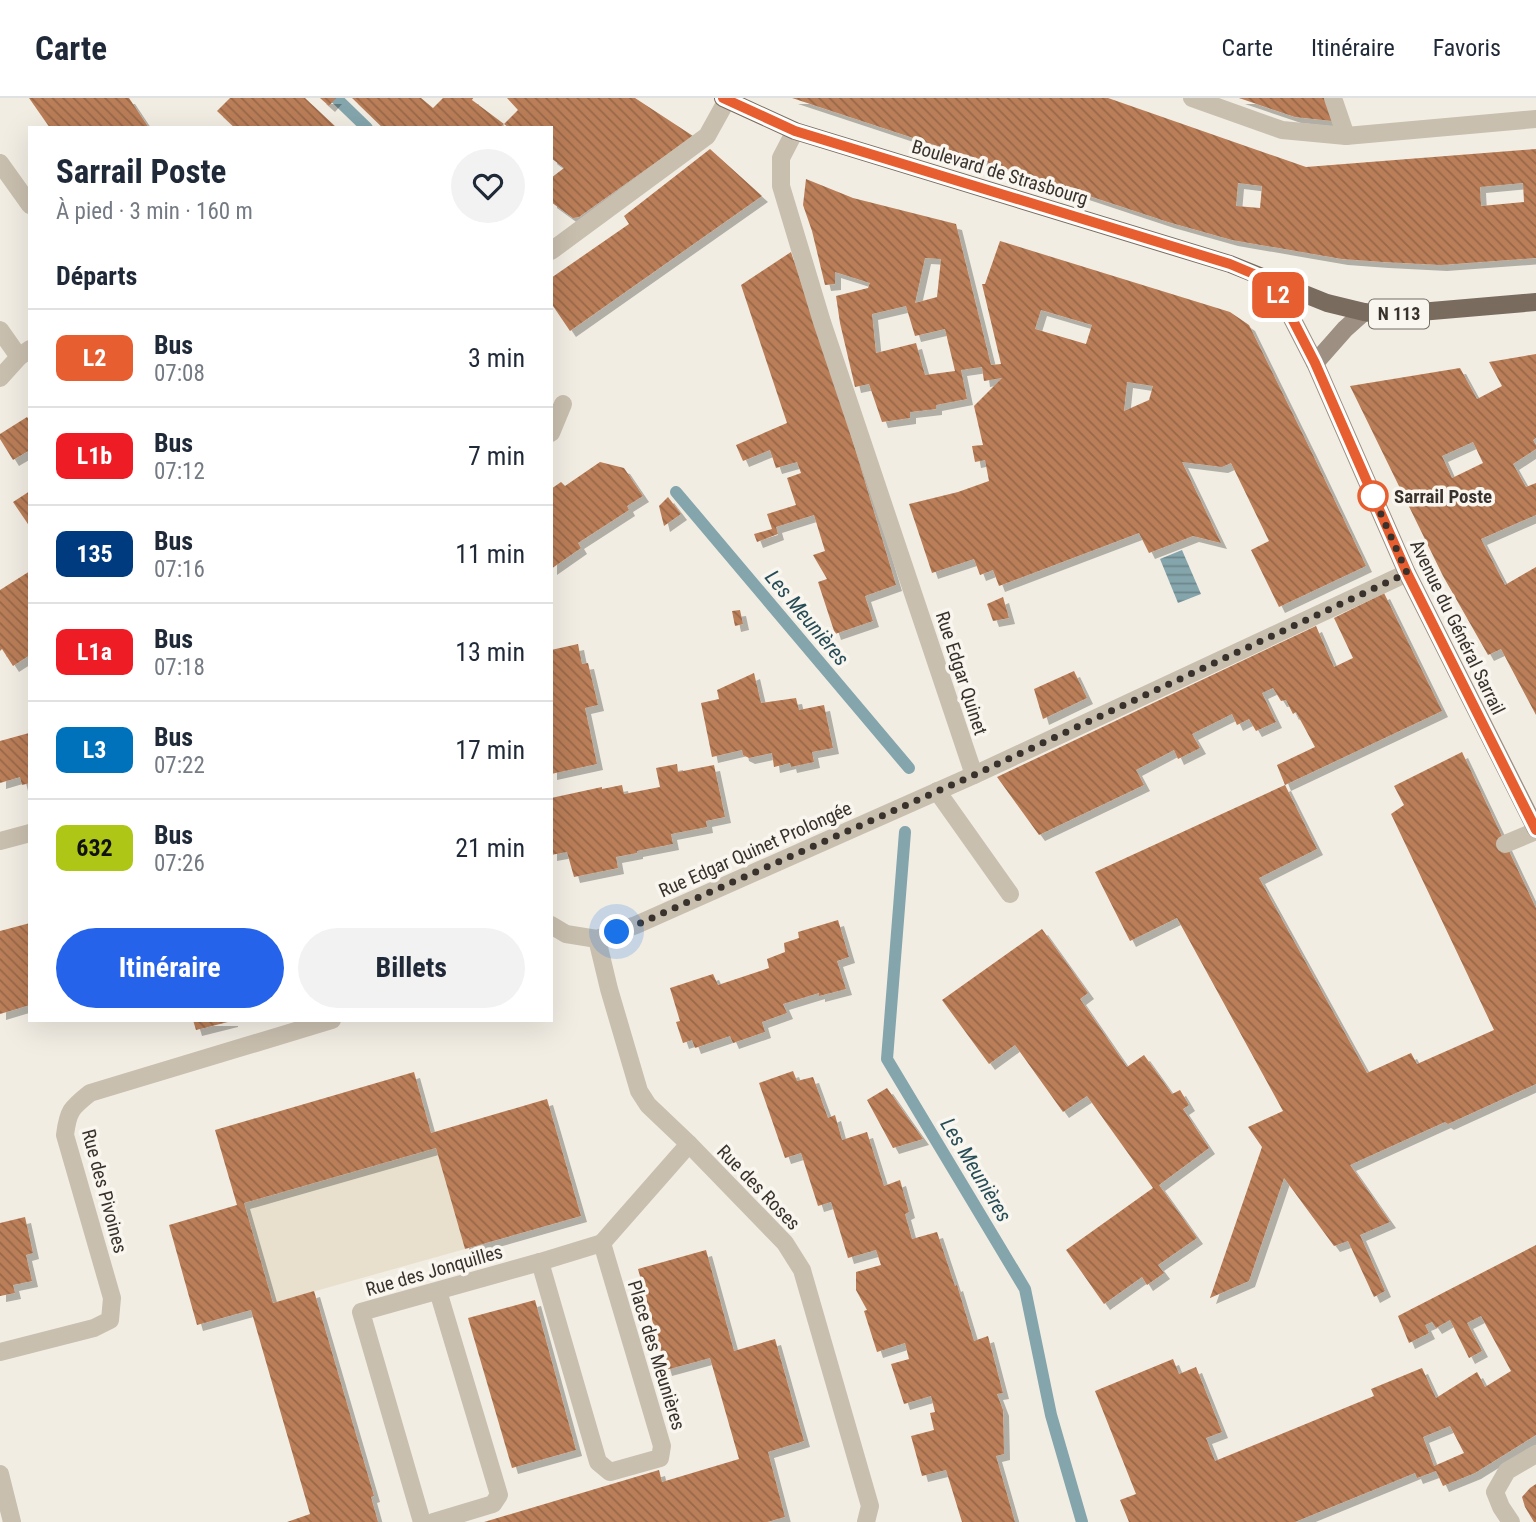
<!DOCTYPE html>
<html lang="fr">
<meta charset="utf-8">
<style>
:root{--surface:#fff;--page:#f2f2f3;--text:#1f2937;--muted:#747a83;--line:#e0e1e3;--accent:#2563eb}
body{margin:0;font-family:"Roboto Condensed",sans-serif;background:var(--page);color:var(--text);height:100vh;display:flex;flex-direction:column;font-size:26px;white-space:nowrap}
*{box-sizing:border-box;margin:0}
p{font-size:23px;color:var(--muted)}
.icon{flex:none;width:38px;height:38px;fill:none;stroke:currentColor;stroke-width:2;stroke-linecap:round;stroke-linejoin:round}
.map{position:relative;flex:1;overflow:hidden}
.sheet{position:absolute;left:28px;top:28px;width:525px;height:896px;display:flex;flex-direction:column;background:var(--surface);border-radius:0px;box-shadow:0 7px 28px #0002}
.sheet>*{flex:none}
.badge{padding:0 14px;border-radius:10px;font-size:24px;line-height:46px}
.you{position:absolute;width:35px;height:35px;margin:-18px;border:5px solid #fff;border-radius:50%;background:#1a73e8;box-shadow:0 0 0 10px #1a73e833}
.map>.badge{position:absolute;translate:-50% -50%;box-shadow:0 0 0 4px #fff}
h2{padding:0 28px;font-size:26px;line-height:63px}
.round{display:grid;place-items:center;flex:none;width:74px;height:74px;border-radius:37px;background:var(--page)}
.head{display:flex;align-items:center;justify-content:space-between;height:119px;padding:0 28px}
h1{font-size:33px;font-weight:700;line-height:52px}
.cta{display:flex;gap:14px;margin-top:auto;padding:14px 28px}
.cta a{flex:1;height:80px;border-radius:42px;background:var(--accent);color:#fff;font-size:28px;font-weight:700;line-height:80px;text-align:center}
.cta a+a{background:var(--page);color:var(--text)}
ul{padding:0;list-style:none}
li{display:flex;align-items:center;gap:21px;height:98px;padding:0 28px;border-top:2px solid var(--line)}
li div{flex:1}
li b{display:block;font-size:26px}
li em{font-style:normal}
li .badge{min-width:77px;font-weight:700;text-align:center}
header{display:flex;align-items:center;gap:42px;box-sizing:border-box;height:98px;padding:0 35px;background:var(--surface);border-bottom:2px solid var(--line)}
header strong{font-size:33px}
nav{display:flex;gap:38px;margin-inline-start:auto;font-size:24px}
.map>svg:first-child{display:block}
</style>
<header>
<strong>Carte</strong>
<nav><a>Carte</a><a>Itinéraire</a><a>Favoris</a></nav>
</header>
<div class="map">
<svg width="1536" height="1424" viewBox="0 0 1536 1424">
<defs>
<pattern id="water-rules" width="6" height="5" patternUnits="userSpaceOnUse" patternTransform="scale(1.75)"><rect width="6" height="5" fill="#84a5ac"/><path d="M0 2.5h6" fill="none" stroke="#6d878c"/></pattern>
<pattern id="building-back-hatch" width="6" height="6" patternUnits="userSpaceOnUse" patternTransform="scale(1.75)"><rect width="6" height="6" fill="#ba7e58"/><path d="M-1 5l2 2M0 0l6 6M5-1l2 2" fill="none" stroke="#986849"/></pattern>
<filter id="shadow"><feDropShadow dx="6" dy="6" stdDeviation="0" flood-color="#0004"/></filter>
</defs>
<rect width="100%" height="100%" fill="#f2ede3"/>
<path fill="#e8e0cc" d="M436,1050L465,1151L273,1205L244,1105Z"/>
<path fill="url(#water-rules)" d="M1182,452L1201,496L1178,505L1160,461Z"/>
<g fill="none" stroke-linecap="round" stroke-linejoin="round">
<g stroke="#84a5ac" stroke-width="12">
<path d="M336,0L367,30"/>
<path d="M676,394L909,670"/>
<path d="M905,734L887,961L1025,1191L1051,1317L1082,1424"/>
</g>
</g>
<g fill="url(#building-back-hatch)" fill-rule="evenodd" filter="url(#shadow)">
<path d="M29,0H129L149,30H50Z"/>
<path d="M230,0H305L337,30H235L217,13Z"/>
<path d="M320,0H336L329,8Z"/>
<path d="M352,0H421L433,10L443,0H473L472,2L504,26L518,12L507,0H635L693,38L579,119L573,120L551,104V80L564,70L551,60V30H509L504,26L500,30H383Z"/>
<path d="M792,0H1108L1306,69L1536,51V160L1441,167L1383,164L1342,161L1232,142L1168,124ZM1238,85L1262,88L1260,110L1236,108ZM1523,85L1524,104L1481,108L1480,89Z"/>
<path d="M1239,0H1328L1332,23L1295,19Z"/>
<path d="M710,51L762,98L570,233L551,205V180L629,126L624,118Z"/>
<path d="M806,81L853,100L956,126L991,267L1001,266L982,186H985L1000,143L1230,214L1249,227L1313,357L1366,468L1279,509L1251,452L1269,443L1231,365L1222,369L1182,364L1221,445L1193,438L1149,455L1139,435L999,488L993,472L980,477L974,461L932,475L909,406L958,394L989,383L985,362L975,364L972,348L983,347L974,308L1002,280L984,283L982,269L961,272L967,301L936,307V311L910,314V320L882,324L869,286L855,289L840,225L836,198L868,190L870,185L835,174V186L825,187L812,133L803,107ZM925,160L941,161L937,199L915,205ZM906,208L915,238L945,231L955,273L925,277L916,245L876,255L872,216ZM1041,212L1092,227L1086,246L1035,231ZM1127,284L1153,288L1149,302L1124,313Z"/>
<path d="M791,154L847,324L896,487L865,498L873,523L835,536L818,484L827,481L813,457L825,453L814,417L776,429L778,436L757,444L754,436L772,431L767,416L796,407L787,380L801,375L797,364L776,370L770,352L743,363L736,347L787,325L741,187Z"/>
<path d="M1536,256V340L1533,342L1536,347V351L1513,366L1526,389L1536,385V417L1481,441L1505,487L1536,469V617L1501,551L1488,557L1443,478L1350,288L1460,270L1477,301L1502,288L1489,264ZM1473,344L1483,365L1452,380L1442,358Z"/>
<path d="M27,319L30,323V352L13,362L0,341V336Z"/>
<path d="M600,364L624,370L643,398L627,408L629,412L578,445L581,450L551,471V391L561,384L565,388Z"/>
<path d="M30,393V429L13,404Z"/>
<path d="M668,399L681,416L664,428L659,408Z"/>
<path d="M30,473V557L13,568L2,551L0,553V492Z"/>
<path d="M1384,495L1442,613L1285,687L1317,751L1259,780L1367,975L1411,955L1417,966L1494,932L1391,716L1404,707L1394,688L1462,654L1536,810V986L1448,1026L1445,1024L1350,1067L1390,1124L1360,1137L1385,1193L1374,1199L1348,1143L1334,1148L1284,1080L1249,1183L1210,1200L1262,1049L1248,1029L1283,1013L1177,820L1130,843L1095,774L1285,687L1277,667L1315,649L1296,614L1293,616L1286,602L1281,603L1273,590L1262,595L1276,624L1256,633L1249,621L1237,627L1232,616L1192,636L1200,650L1178,661L1174,652L1136,672L1144,687L1039,737L997,679L1316,528L1334,569L1353,560L1334,520Z"/>
<path d="M1003,499L1009,520L993,523L987,506Z"/>
<path d="M740,512L743,526L735,528L732,513Z"/>
<path d="M578,546L582,566L588,565L598,607L585,610L597,666L551,676V552Z"/>
<path d="M1074,573L1087,600L1043,621L1034,591Z"/>
<path d="M754,575L761,605L796,600L799,612L824,607L833,650L812,654L814,664L791,669L790,665L774,669L772,655L749,660L743,657L742,652L712,659L701,605L719,601L717,592Z"/>
<path d="M29,635L30,685L22,687L20,679L0,685V643Z"/>
<path d="M677,666L678,674L714,667L725,719L706,723L707,729L671,736L673,746L637,753V755L616,759L618,770L574,779L567,754L551,757V700L602,689V691L622,687L624,696L660,689L656,670Z"/>
<path d="M838,822L849,859L837,863L846,891L819,898V895L783,906L787,915L762,924L765,934L733,945L730,938L695,950L692,942L683,945L676,924L680,923L670,890L713,876L718,887L769,870L767,861L785,854L784,845L799,840L798,834Z"/>
<path d="M30,825V907L0,916V833Z"/>
<path d="M1042,831L1088,895L1080,901L1127,969L1144,957L1172,996L1180,992L1189,1007L1183,1011L1209,1050L1159,1087L1197,1140L1158,1167L1164,1175L1147,1187L1142,1179L1104,1206L1066,1152L1153,1090L1087,998L1063,1014L1015,947L989,966L942,902Z"/>
<path d="M193,922H232V923L196,932Z"/>
<path d="M793,973L797,983L813,979L828,1020L835,1017L842,1042L867,1034L884,1088L900,1082L909,1114L905,1116L912,1141L937,1134L955,1188L957,1187L974,1243L988,1238L1003,1295L997,1296L1003,1312L1004,1356L996,1358L1015,1424H962L946,1372L922,1378L911,1338L934,1332L930,1315L935,1314L931,1298L904,1306L891,1266L909,1261L905,1245L877,1254L864,1213L867,1212L856,1192V1174L881,1167L876,1152L848,1160L831,1104L818,1108L801,1055L785,1060L759,985Z"/>
<path d="M414,974L431,1035L547,1001L581,1118L465,1151L436,1050L244,1105L273,1205L314,1193L374,1398L371,1399L378,1424H287L310,1416L251,1212L197,1227L169,1127L237,1107L215,1032Z"/>
<path d="M887,990L908,1020L923,1041L893,1050L867,1002Z"/>
<path d="M25,1119L33,1155L26,1157L32,1183L13,1187L15,1195L0,1198V1125Z"/>
<path d="M1536,1147V1337L1475,1375L1443,1388L1436,1373L1417,1380L1415,1375L1295,1424H1129L1120,1402L1136,1396L1095,1293L1173,1261L1179,1276L1196,1269L1222,1334L1206,1340L1215,1363L1374,1298L1371,1291L1422,1270L1436,1300L1477,1274L1485,1289L1511,1273L1481,1218L1467,1225L1482,1253L1469,1260L1450,1222L1436,1230L1432,1224L1425,1227L1429,1235L1409,1245L1398,1218ZM1450,1328L1464,1355L1434,1368L1423,1339Z"/>
<path d="M706,1152L734,1253L775,1241L804,1343L768,1354L785,1419L767,1424H484L659,1372L662,1384L739,1361L710,1260L666,1272L638,1171Z"/>
<path d="M535,1202L576,1352L512,1370L468,1220Z"/>
<path d="M1536,1386V1424H1534L1525,1409L1522,1399L1530,1390Z"/>
</g>
<g fill="none" stroke-linecap="round" stroke-linejoin="round">
<g stroke="#c9bfaf" stroke-width="18">
<path d="M551,153L707,38L727,2"/>
<path d="M937,693L1010,796"/>
<path d="M1505,746L1536,733"/>
<path d="M540,1164L598,1364L610,1374L660,1360L662,1348L602,1145"/>
<path d="M433,1424L493,1406L499,1397L438,1193"/>
</g>
<g stroke="#c9bfaf" stroke-width="18">
<path d="M1192,0L1282,32L1346,38L1536,21"/>
<path d="M1333,0L1346,38"/>
<path d="M795,33L781,60V88L822,224L974,677"/>
<path d="M0,65L30,107"/>
<path d="M0,232L19,259"/>
<path d="M0,280L19,259L30,251"/>
<path d="M551,335L563,306"/>
<path d="M0,743L30,735"/>
<path d="M551,827L566,836L597,841L636,827L974,677L1407,475"/>
<path d="M597,841L609,891L639,993L648,1007L689,1046L785,1145L802,1172L870,1408L866,1424"/>
<path d="M0,1254L94,1230L110,1222L112,1200L65,1037C68,1013 71,1010 90,995L332,922"/>
<path d="M0,1376L12,1424"/>
<path d="M422,1424L361,1214L540,1164L602,1145L689,1046"/>
<path d="M1511,1424L1501,1409L1495,1394L1507,1373L1536,1356"/>
</g>
<g stroke="#9d8f81" stroke-width="18">
<path d="M1268,182L1283,203L1315,265L1407,475L1536,731"/>
<path d="M1315,265L1345,231L1364,214"/>
</g>
<path stroke="#796c5f" stroke-width="18" d="M723,0L795,33L1230,166L1327,205L1364,214L1385,217L1536,204"/>
</g>
<g fill="none" stroke-linecap="round" stroke-linejoin="round">
<defs>
<path id="line" d="M723,0L795,33L1230,166L1268,182L1283,203L1315,265L1407,475L1536,732"/>
</defs>
<use href="#line" stroke="#fff" stroke-width="16"/>
<use href="#line" stroke="#e75e30" stroke-width="10"/>
<path stroke="#39322c" stroke-width="7" stroke-dasharray="0 12.6" d="M617,834L636,827L974,677L1407,475L1373,398"/>
</g>
<circle fill="#fff" stroke="#e75e30" stroke-width="3.5" cx="1373" cy="398" r="14"/>
<g text-anchor="middle" stroke-width="7" stroke-linejoin="round" paint-order="stroke">
<rect fill="#f9f6ef" stroke="#736d66" stroke-width="2" x="1369" y="201.5" width="60" height="29" rx="5"/>
<g font-size="18" font-weight="bold" fill="#39322c">
<text x="1399" y="222">N 113</text>
</g>
<g font-size="19" fill="#39322c" stroke="#f9f6ef">
<text transform="translate(1000 74) rotate(17)" y="7">Boulevard de Strasbourg</text>
<text transform="translate(1458 529) rotate(64)" y="7">Avenue du Général Sarrail</text>
<text transform="translate(962 575) rotate(72)" y="7">Rue Edgar Quinet</text>
<text transform="translate(755 751) rotate(-24)" y="7">Rue Edgar Quinet Prolongée</text>
<text transform="translate(759 1089) rotate(46)" y="7">Rue des Roses</text>
<text transform="translate(105 1093) rotate(75)" y="7">Rue des Pivoines</text>
<text transform="translate(434 1172) rotate(-16)" y="7">Rue des Jonquilles</text>
<text transform="translate(657 1257) rotate(73)" y="7">Place des Meunières</text>
</g>
<g font-size="19" font-weight="bold" fill="#39322c" stroke="#f9f6ef" text-anchor="start">
<text x="1394" y="405">Sarrail Poste</text>
</g>
<g font-size="21" font-style="italic" fill="#264c57" stroke="#f9f6ef">
<text transform="translate(807 520) rotate(50)" y="7">Les Meunières</text>
<text transform="translate(976 1072) rotate(59)" y="7">Les Meunières</text>
</g>
</g>
</svg>
<div class="you" style="left:617px;top:834px"></div>
<b class="badge" style="left:1278px;top:197px;background:#e75e30;color:#fff">L2</b>
<section class="sheet">
<div class="head"><div><h1>Sarrail Poste</h1><p>À pied · 3 min · 160 m</p></div><a class="round"><svg class="icon" aria-label="heart" viewBox="0 0 24 24"><path d="M12 20l-8-8c-3-5 5-10 8-4 3-6 11-1 8 4z"/></svg></a></div>
<h2>Départs</h2>
<ul>
<li><span class="badge" style="background:#e75e30;color:#fff">L2</span><div><b>Bus</b><p>07:08</p></div><em>3 min</em></li>
<li><span class="badge" style="background:#ee1c25;color:#fff">L1b</span><div><b>Bus</b><p>07:12</p></div><em>7 min</em></li>
<li><span class="badge" style="background:#003b80;color:#fff">135</span><div><b>Bus</b><p>07:16</p></div><em>11 min</em></li>
<li><span class="badge" style="background:#ee1c25;color:#fff">L1a</span><div><b>Bus</b><p>07:18</p></div><em>13 min</em></li>
<li><span class="badge" style="background:#0072bc;color:#fff">L3</span><div><b>Bus</b><p>07:22</p></div><em>17 min</em></li>
<li><span class="badge" style="background:#aec616;color:#111">632</span><div><b>Bus</b><p>07:26</p></div><em>21 min</em></li>
</ul>
<div class="cta"><a>Itinéraire</a><a>Billets</a></div>
</section>
</div>
